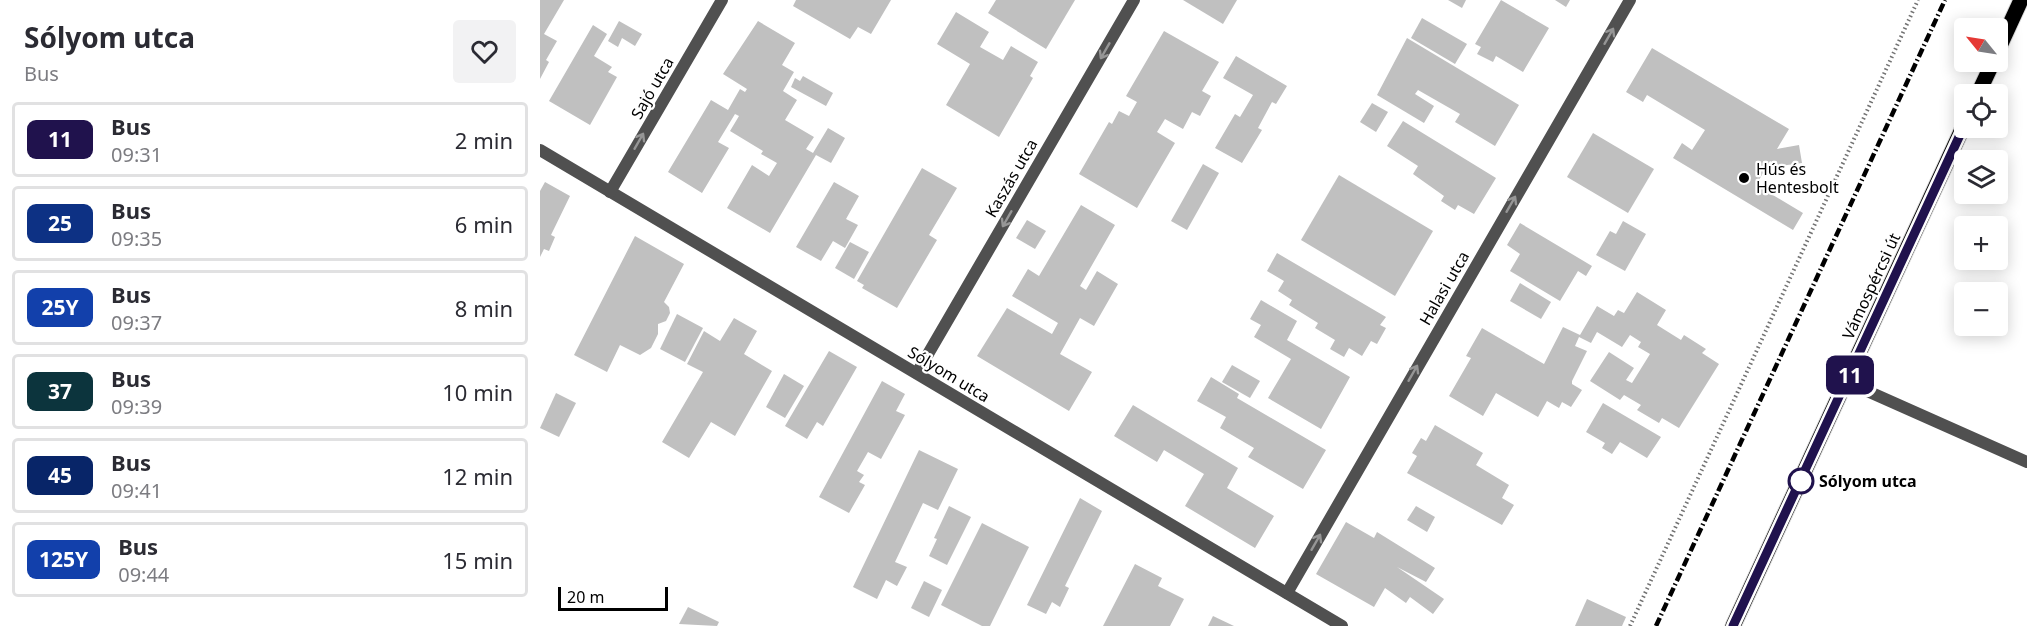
<!DOCTYPE html>
<meta charset="utf-8">
<style>
:root{--surface:#fff;--page:#f2f2f3;--text:#2b2b33;--muted:#7c7c81;--line:#e1e1e2}
body{margin:0;font-family:"Noto Sans",sans-serif;background:var(--page);color:var(--text);height:100vh;display:flex;flex-direction:column;font-size:22px;white-space:nowrap}
*{box-sizing:border-box;margin:0}
p{font-size:20px;color:var(--muted)}
.icon{flex:none;width:33px;height:33px;fill:none;stroke:currentColor;stroke-width:2;stroke-linecap:round;stroke-linejoin:round}
.map{position:relative;flex:1;overflow:hidden}
.sheet{display:flex;flex-direction:column;background:var(--surface);width:540px}
.sheet>*{flex:none}
.badge{padding:0 12px;border-radius:9px;font-size:21px;line-height:39px}
.needle{width:39px;rotate:300deg}
.tools{position:absolute;left:1414px;top:18px;display:grid;gap:12px}
.tools a{display:grid;place-items:center;width:54px;height:54px;border-radius:6px;background:var(--surface);box-shadow:0 3px 15px #0003;font-size:30px}
.scale{position:absolute;left:18px;bottom:15px;width:110px;box-sizing:border-box;padding-left:6px;border:3px solid #000;border-top:0;font-size:16px;line-height:21px;white-space:nowrap;color:#000;-webkit-text-stroke:4px #fff;paint-order:stroke}
.map>.badge{position:absolute;translate:-50% -50%;box-shadow:0 0 0 3px #fff}
.round{display:grid;place-items:center;flex:none;width:63px;height:63px;border-radius:6px;background:var(--page)}
.head{display:flex;align-items:center;justify-content:space-between;height:102px;padding:0 24px}
h1{font-size:28px;font-weight:700;line-height:45px}
ul{padding:0;list-style:none}
li{display:flex;align-items:center;gap:18px;height:75px;margin:0 12px 9px;padding:0 12px;border:3px solid var(--line);border-radius:6px}
li div{flex:1}
li b{display:block;font-size:22px}
li em{font-style:normal}
li .badge{min-width:66px;font-weight:700;text-align:center}
main{display:flex;flex:1;min-height:0}
.map>svg:first-child{display:block}
</style>
<main>
<section class="sheet">
<div class="head"><div><h1>Sólyom utca</h1><p>Bus</p></div><a class="round"><svg class="icon" aria-label="heart" viewBox="0 0 24 24"><path d="M12 20l-8-8c-3-5 5-10 8-4 3-6 11-1 8 4z"/></svg></a></div>
<ul>
<li><span class="badge" style="background:#20124d;color:#fff">11</span><div><b>Bus</b><p>09:31</p></div><em>2 min</em></li>
<li><span class="badge" style="background:#0d3184;color:#fff">25</span><div><b>Bus</b><p>09:35</p></div><em>6 min</em></li>
<li><span class="badge" style="background:#1240ab;color:#fff">25Y</span><div><b>Bus</b><p>09:37</p></div><em>8 min</em></li>
<li><span class="badge" style="background:#0c343d;color:#fff">37</span><div><b>Bus</b><p>09:39</p></div><em>10 min</em></li>
<li><span class="badge" style="background:#082568;color:#fff">45</span><div><b>Bus</b><p>09:41</p></div><em>12 min</em></li>
<li><span class="badge" style="background:#1240ab;color:#fff">125Y</span><div><b>Bus</b><p>09:44</p></div><em>15 min</em></li>
</ul>
</section>
<div class="map">
<svg width="1487" height="626" viewBox="0 0 1487 626">
<rect width="100%" height="100%" fill="#fff"/>
<g fill="#c0c0c0">
<path d="M0,0H24L4,34L17,41L6,60L9,62L0,79Z"/>
<path d="M256,0H351L331,34L318,27L310,39L253,6Z"/>
<path d="M456,0H535L506,49L448,13Z"/>
<path d="M643,0H697L683,24Z"/>
<path d="M908,0H926L922,8Z"/>
<path d="M961,0L1009,28L983,72L956,56L953,62L937,54L941,47L935,44Z"/>
<path d="M1015,0H1030L1026,7Z"/>
<path d="M416,12L449,32L440,47L463,60L471,46L498,62L490,76L493,78L459,137L406,105L430,64L397,44Z"/>
<path d="M882,18L927,44L915,64L871,38Z"/>
<path d="M79,21L102,34L95,46L82,38L78,47L68,41Z"/>
<path d="M218,21L255,43L242,65L254,72L243,91L257,100L245,120L274,137L266,149L273,153L288,128L305,138L291,163L276,155L230,233L187,208L212,165L229,176L237,163L221,154L223,151L190,131L199,116L195,114L178,142L189,148L162,193L128,172L171,100L188,110L200,89L205,92L207,89L183,74Z"/>
<path d="M53,25L67,34L54,56L72,67L68,72L77,77L50,125L9,101Z"/>
<path d="M624,31L679,62L662,91L671,96L660,116L652,112L643,129L625,119L617,132L635,143L597,208L539,174L569,122L572,124L579,111L589,116L597,102L586,96Z"/>
<path d="M867,38L979,105L955,146L915,122L920,114L878,90L875,94L894,106L884,123L837,95Z"/>
<path d="M1112,48L1249,129L1237,149L1259,145L1262,163L1240,166L1230,161L1216,185L1263,213L1253,230L1133,158L1142,143L1152,150L1165,130L1107,95L1103,102L1086,92Z"/>
<path d="M696,56L747,86L736,104L732,102L718,128L722,130L702,163L675,148L695,114L700,117L713,95L683,78Z"/>
<path d="M263,76L293,93L286,106L251,87L255,78L260,81Z"/>
<path d="M832,103L848,112L836,132L820,122Z"/>
<path d="M863,121L956,178L934,214L918,205L915,210L901,201L904,196L873,174L878,166L847,146Z"/>
<path d="M1053,133L1114,169L1088,213L1027,177Z"/>
<path d="M663,164L679,173L647,230L631,221Z"/>
<path d="M382,168L417,188L389,235L397,240L357,308L322,288L324,285L317,281Z"/>
<path d="M799,175L893,231L855,296L761,240Z"/>
<path d="M5,182L30,196L11,235L15,237L9,251L4,249L0,257V191Z"/>
<path d="M294,182L319,196L306,219L318,225L305,248L293,241L281,261L256,247Z"/>
<path d="M541,205L575,225L540,286L546,290L557,271L578,284L554,326L540,318L520,354L552,372L529,411L437,356L467,308L512,334L518,323L472,296L488,269L499,276Z"/>
<path d="M487,220L506,231L495,249L476,238Z"/>
<path d="M1083,221L1106,234L1085,271L1056,255L1070,231L1076,234Z"/>
<path d="M980,223L1052,266L1046,276L1038,271L1020,301L970,271L980,254L967,245Z"/>
<path d="M95,236L144,264L124,302L129,307L130,313L126,321L118,324V334L111,348L100,355L80,345L67,372L34,355Z"/>
<path d="M310,242L329,252L314,279L295,268Z"/>
<path d="M737,253L846,317L840,325L846,328L837,344L831,341L822,356L809,348L804,357L790,349L795,340L775,328L778,323L749,305L752,300L738,291L744,281L727,271Z"/>
<path d="M980,283L1011,302L1001,319L970,301Z"/>
<path d="M1097,292L1126,310L1117,325L1141,340L1144,335L1166,349L1162,353L1179,364L1139,428L1122,418L1119,423L1097,410L1101,405L1084,395L1080,400L1050,381L1069,352L1094,368L1086,380L1092,383L1110,354L1098,347L1101,342L1090,335L1082,347L1057,332L1051,343L1039,337L1035,346L1047,351L1032,381V384L1042,390L1031,407L1022,402L1019,408L1007,401L998,417L956,393L943,416L909,396L931,358L926,356L942,328L1004,364L1023,327L1040,335L1057,306L1074,316L1078,310L1084,313Z"/>
<path d="M721,300L757,321L747,340L810,377L781,429L728,398L751,359L714,337L721,325L710,319Z"/>
<path d="M137,314L163,328L145,362L120,349Z"/>
<path d="M194,318L217,331L204,354L232,371L195,436L171,422L149,458L122,442L163,372L147,364L164,331L180,341Z"/>
<path d="M289,351L317,367L283,426L277,422L267,439L245,426Z"/>
<path d="M692,365L720,381L710,398L682,382Z"/>
<path d="M244,374L264,386L245,418L226,407Z"/>
<path d="M671,377L699,394L697,398L786,450L763,489L708,457L714,448L680,428L686,417L657,401Z"/>
<path d="M342,381L365,394L356,411L365,415L341,459L328,452L317,471L324,475L319,482L325,485L309,513L279,497Z"/>
<path d="M16,393L36,403L19,437L0,428Z"/>
<path d="M1063,403L1121,437L1107,458L1080,442L1072,454L1062,448L1065,443L1046,432Z"/>
<path d="M593,405L698,468L687,488L734,516L715,548L645,506L664,474L624,450L617,462L574,436Z"/>
<path d="M895,425L943,453L936,465L969,485L962,498L974,505L962,525L867,473L877,456L872,453L881,438L886,441Z"/>
<path d="M379,450L418,469L398,510L383,503L355,562L367,567L357,586L346,580L337,599L313,587Z"/>
<path d="M540,498L562,511L525,586L529,588L520,607L512,602L506,614L487,605Z"/>
<path d="M409,506L431,517L407,565L389,556L397,539L394,538Z"/>
<path d="M876,506L895,517L887,532L867,520Z"/>
<path d="M806,522L834,538L837,532L895,568L886,582L857,567L904,599L893,614L870,597L866,603L845,588L834,607L776,574Z"/>
<path d="M442,523L489,547L450,626H442L401,605Z"/>
<path d="M595,564L622,578L618,586L644,599L630,626H563Z"/>
<path d="M384,581L402,590L389,617L371,608Z"/>
<path d="M1047,599L1086,617L1082,626H1035Z"/>
<path d="M148,607L179,622L177,626L139,624Z"/>
<path d="M673,616L694,626H668Z"/>
</g>
<g fill="none" stroke-linecap="round" stroke-linejoin="round">
<defs>
<g id="primary">
<path d="M1458,50L1481,0"/>
<path d="M1438,94L1453,62"/>
<path d="M1193,626L1425,123"/>
</g>
</defs>
<use href="#primary" stroke="#dbdbdb" stroke-width="17"/>
<path stroke="#727272" stroke-width="4" stroke-dasharray="1.5 3" stroke-linecap="butt" d="M1090,626L1378,0"/>
<path stroke="#505050" stroke-width="12" d="M1307,382L1487,462"/>
<g stroke="#505050" stroke-width="12">
<path d="M0,150L802,626"/>
<path d="M70,192L182,0"/>
<path d="M377,373L594,0"/>
<path d="M747,593L1090,0"/>
</g>
<use href="#primary" stroke="#000" stroke-width="15"/>
<path stroke="#000" stroke-width="4.5" stroke-dasharray="9 3 1.5 3" stroke-linecap="butt" d="M1116,626L1405,0"/>
</g>
<defs><path id="oneway-shaft" d="M-6 0H5M1.5-3L5.5 0L1.5 3" fill="none" stroke-width="1.6" stroke-linecap="round" stroke-linejoin="round" transform="scale(1.5)"/></defs>
<g stroke="#969696">
<use href="#oneway-shaft" transform="translate(1069 36) rotate(-60)"/>
<use href="#oneway-shaft" transform="translate(565 51) rotate(120)"/>
<use href="#oneway-shaft" transform="translate(99 141) rotate(-60)"/>
<use href="#oneway-shaft" transform="translate(971 204) rotate(-60)"/>
<use href="#oneway-shaft" transform="translate(467 219) rotate(120)"/>
<use href="#oneway-shaft" transform="translate(873 373) rotate(-60)"/>
<use href="#oneway-shaft" transform="translate(776 542) rotate(-60)"/>
</g>
<g fill="none" stroke-linecap="round" stroke-linejoin="round">
<defs>
<path id="line" d="M1193,626L1425,124"/>
</defs>
<use href="#line" stroke="#fff" stroke-width="14"/>
<use href="#line" stroke="#20124d" stroke-width="9"/>
</g>
<circle fill="#000" stroke="#fff" stroke-width="2" cx="1204" cy="178" r="6"/>
<circle fill="#fff" stroke="#20124d" stroke-width="3" cx="1261" cy="481" r="12"/>
<g text-anchor="middle" stroke-width="4.5" stroke-linejoin="round" paint-order="stroke">
<g font-size="16" fill="#000" stroke="#fff">
<text transform="translate(112 88) rotate(-60)" y="6">Sajó utca</text>
<text transform="translate(471 178) rotate(-60)" y="6">Kaszás utca</text>
<text transform="translate(1331 286) rotate(-65)" y="6">Vámospércsi út</text>
<text transform="translate(904 288) rotate(-60)" y="6">Halasi utca</text>
<text transform="translate(409 374) rotate(31)" y="6">Sólyom utca</text>
</g>
<g font-size="16" fill="#000" stroke="#fff" text-anchor="start">
<text x="1216" y="175">Hús és<tspan x="1216" dy="18">Hentesbolt</tspan></text>
</g>
<g font-size="16" font-weight="bold" fill="#000" stroke="#fff" text-anchor="start">
<text x="1279" y="487">Sólyom utca</text>
</g>
</g>
</svg>
<div class="tools">
<a><svg class="needle" viewBox="-14 -14 28 28"><path d="M0-13l5 13h-10z" fill="#e53935"/><path d="M0 13l5-13h-10z" fill="#7c7c81"/></svg></a>
<a><svg class="icon" aria-label="locate" viewBox="0 0 24 24"><circle cx="12" cy="12" r="6"/><path d="M12 2v4M12 18v4M2 12h4M18 12h4"/></svg></a>
<a><svg class="icon" aria-label="layers" viewBox="0 0 24 24"><path d="M12 4l9 5-9 5-9-5zM3 14l9 5 9-5"/></svg></a>
<a>+</a>
<a>−</a>
</div>
<div class="scale">20 m</div>
<b class="badge" style="left:1310px;top:375px;background:#20124d;color:#fff">11</b>
</div>
</main>
